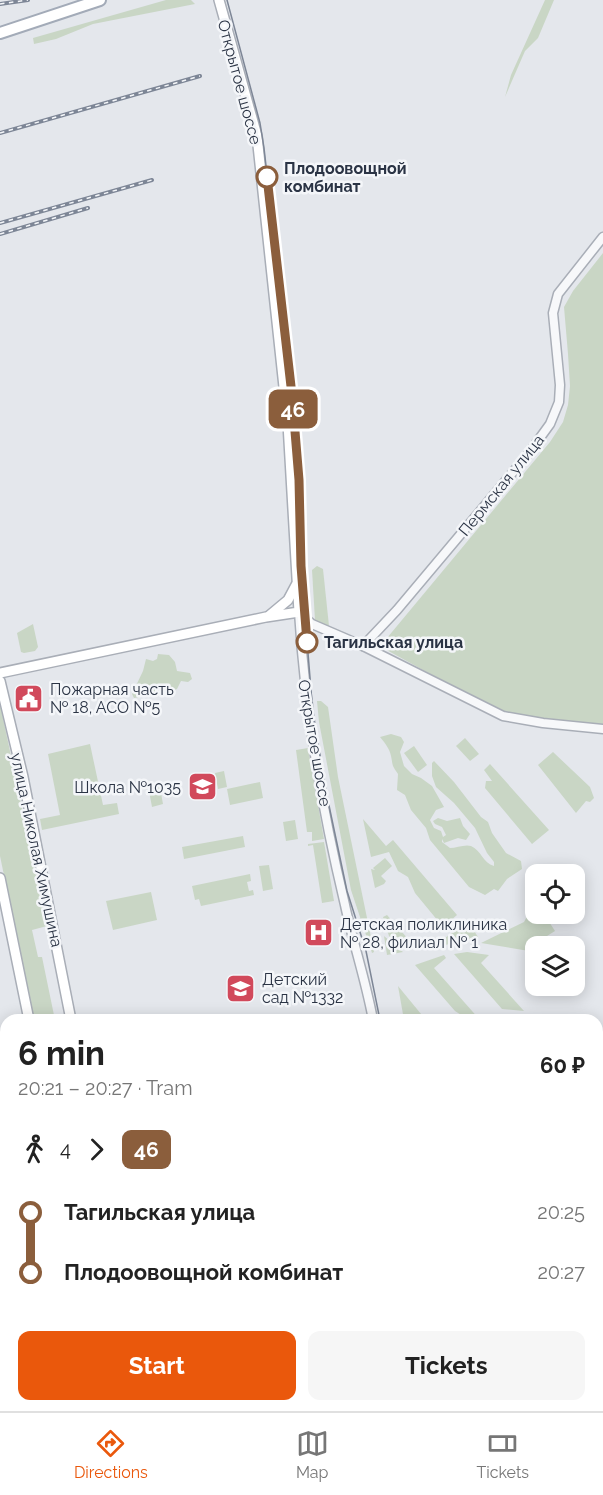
<!DOCTYPE html>
<meta charset="utf-8">
<style>
:root{--surface:#fff;--page:#f6f6f6;--text:#222;--muted:#767676;--line:#e0e0e0;--accent:#ea580c}
body{margin:0;font-family:Raleway,sans-serif;background:var(--page);color:var(--text);height:100vh;display:flex;flex-direction:column;font-size:22px;white-space:nowrap}
*{box-sizing:border-box;margin:0}
p{font-size:20px;color:var(--muted)}
.icon{flex:none;width:33px;height:33px;fill:none;stroke:currentColor;stroke-width:2;stroke-linecap:round;stroke-linejoin:round}
.map{position:relative;flex:1;overflow:hidden}
.panel{position:absolute;left:0px;top:1014px;width:603px;height:398px;display:flex;flex-direction:column;background:var(--surface);border-radius:18px 18px 0 0;box-shadow:0 3px 15px #0003}
.panel>*{flex:none}
.badge{padding:0 12px;border-radius:9px;font-size:21px;line-height:39px}
.buttons{position:absolute;left:525px;top:864px;display:grid;gap:12px}
.buttons a{display:grid;place-items:center;width:60px;height:60px;border-radius:12px;background:var(--surface);box-shadow:0 3px 15px #0003;font-size:30px}
.map>.badge{position:absolute;translate:-50% -50%;box-shadow:0 0 0 3px #fff}
.legs{display:flex;align-items:center;gap:9px;height:66px;padding:0 18px;font-size:20px}
.legs p{margin-inline-start:auto}
.overview{display:flex;align-items:center;justify-content:space-between;height:102px;padding:0 18px}
h1{font-size:33px;font-weight:700;line-height:45px}
.cta{display:flex;gap:12px;margin-top:auto;padding:12px 18px}
.cta a{flex:1;height:69px;border-radius:12px;background:var(--accent);color:#fff;font-size:24px;font-weight:700;line-height:69px;text-align:center}
.cta a+a{background:var(--page);color:var(--text)}
ul{padding:0 18px;list-style:none}
li{display:flex;align-items:center;gap:21px;height:60px;font-size:22px}
li i{display:grid;place-items:center;width:9px;height:100%;margin:0 8px;background:currentColor}
li i::after{content:'';width:15px;height:15px;margin:-8px;border:4px solid;border-radius:50%;background:var(--surface)}
li p{margin-inline-start:auto}
li:first-child i{background:linear-gradient(#0000 50%,currentColor 0)}
li:last-child i{background:linear-gradient(currentColor 50%,#0000 0)}
.tab-bar{display:flex;justify-content:space-around;align-items:center;height:84px;border-top:2px solid var(--line);background:var(--surface);font-size:16px;color:var(--muted)}
.tab-bar a{display:grid;justify-items:center;gap:3px}
.tab-bar .on{color:var(--accent)}
.map>svg:first-child{display:block}
</style>
<div class="map">
<svg width="603" height="1411" viewBox="0 0 603 1411">
<rect width="100%" height="100%" fill="#e4e7ec"/>
<g fill="#c9d6c5">
<path d="M166,0H191L195,4L93,24L56,39L34,44L33,38Z"/>
<path d="M545,0H554L538,38L525,51L505,97L511,75Z"/>
<path d="M603,253V726L505,715L383,648L382,644L550,442L563,422L568,405L570,386L568,354L564,307L573,291Z"/>
<path d="M317,566L323,569L329,626L315,620L312,570Z"/>
<path d="M33,624L38,647L35,651L24,653L21,652L17,633Z"/>
<path d="M158,654L169,655L175,662L177,671L190,673L192,679L188,682L181,681L177,689L170,692L134,698L132,694L143,671L146,659L153,661L157,659Z"/>
<path d="M317,701H321L328,707L338,777L374,952L372,953L351,890L319,722Z"/>
<path d="M0,704L47,926L32,930L38,957H42L55,1020H34L0,856Z"/>
<path d="M391,734L401,737L404,742L400,752L404,766L412,774L421,778L432,786L444,807L436,810L430,820L434,828L441,831L443,837L446,835L442,827L435,824L433,821L438,818L447,821L460,818L463,826L470,834L466,840L458,838L444,843L442,839V842L450,848C456,848 465,844 471,846C481,850 483,863 494,866V862L487,853L475,828L454,803L436,787L432,776V763L434,761L454,782L481,817L488,822L492,833L506,853L521,861L522,869L507,879L498,891L494,889L485,895L469,887L430,840L426,828L411,810L405,795L397,790L398,774C391,764 393,765 391,756C390,749 384,742 380,737Z"/>
<path d="M465,738L479,754L470,761L456,746Z"/>
<path d="M90,744L103,805L117,803L119,814L42,830L40,819L60,815L48,754Z"/>
<path d="M414,746L427,765L418,772L404,753Z"/>
<path d="M308,748L324,839L312,841V832H307L296,750Z"/>
<path d="M553,752L590,787L594,798L590,802L586,801L576,813L538,765Z"/>
<path d="M490,764L549,830L532,844L485,788L486,781H492L484,770Z"/>
<path d="M224,771L227,787L218,789L215,773Z"/>
<path d="M260,782L263,798L230,805L227,789Z"/>
<path d="M159,783L163,804L152,807L148,786Z"/>
<path d="M363,819L386,846L393,840L457,915L443,927L415,893L408,877L398,871L389,852L371,857Z"/>
<path d="M295,820L298,839L286,841L283,822Z"/>
<path d="M243,836L245,847L184,859L182,847Z"/>
<path d="M324,842L334,901L322,903L313,845L308,846V844Z"/>
<path d="M385,858L392,866L381,876L386,881L384,884L375,888L371,869L375,870L373,868Z"/>
<path d="M269,865L273,889L263,891L259,866Z"/>
<path d="M250,874L251,881L247,882L249,891L253,890L254,895L201,906L199,899L195,900L192,886Z"/>
<path d="M151,892L157,920L113,930L106,901Z"/>
<path d="M535,906L536,914H544L555,931L539,941L548,946H536L535,952L481,943L524,922L531,909Z"/>
<path d="M387,915L409,940V946L405,950L389,936L383,917Z"/>
<path d="M467,920L478,937L433,948Z"/>
<path d="M384,936L403,952L387,955Z"/>
<path d="M467,952L489,955L481,963L524,1011L502,1009L454,954Z"/>
<path d="M444,955L446,958L434,968L480,1020H469L455,1011L415,965Z"/>
<path d="M398,986L426,1020H404Z"/>
<path d="M2,1390L6,1392V1406H16L13,1411H0V1394Z"/>
<path d="M118,1406H148L149,1411H119Z"/>
</g>
<g fill="none" stroke-linecap="round" stroke-linejoin="round">
<defs>
<g id="tertiary">
<path d="M299,612C305,711 322,809 345,905C353,943 366,981 373,1020"/>
<path d="M299,613L312,624L363,646L503,716L543,723L603,729"/>
<path d="M363,646L397,610L529,453L550,424L559,402L560,385L553,313L558,294L603,237"/>
<path d="M114,1406L115,1411"/>
<path d="M153,1406L154,1411"/>
<path d="M441,1406L442,1411"/>
</g>
<g id="secondary">
<path d="M270,615L288,600L296,585"/>
<path d="M0,673L266,617L299,612L288,424L257,136L219,0"/>
<path d="M0,681L23,777L71,1020"/>
<path d="M0,878L29,1020"/>
<path d="M0,1233L6,1232"/>
</g>
<path id="primary" d="M0,33L100,0"/>
</defs>
<use href="#tertiary" stroke="#a9aeb7" stroke-width="11"/>
<use href="#secondary" stroke="#a9aeb7" stroke-width="12"/>
<use href="#primary" stroke="#a3abb8" stroke-width="14"/>
<use href="#tertiary" stroke="#f7f8fa" stroke-width="8"/>
<use href="#secondary" stroke="#fff" stroke-width="9"/>
<use href="#primary" stroke="#fff" stroke-width="10"/>
<g stroke="#7d8696" stroke-width="1.5">
<path d="M227,0L260,123L264,148L292,395L299,480L301,566L313,715L327,796L347,891L366,951L380,1020"/>
<path d="M454,1406L455,1411"/>
</g>
<defs>
<g id="rail">
<path d="M0,4L28,0"/>
<path d="M0,133L200,76"/>
<path d="M0,223L152,180"/>
<path d="M0,234L88,208"/>
</g>
</defs>
<use href="#rail" stroke="#7d8696" stroke-width="4"/>
<use href="#rail" stroke="#f4f6f9" stroke-width="1.5" stroke-dasharray="4.5" stroke-linecap="butt"/>
</g>
<g fill="none" stroke-linecap="round" stroke-linejoin="round">
<defs>
<path id="line-1" d="M267,177L292,395L299,480L301,566L307,642"/>
</defs>
<use href="#line-1" stroke="#fff" stroke-width="14"/>
<use href="#line-1" stroke="#8b5e3c" stroke-width="9"/>
</g>
<defs>
<symbol id="civic-square" viewBox="-11 -11 22 22"><rect x="-9" y="-9" width="18" height="18" rx="4" fill="#d1495b" stroke="#f4f6f9"/><path d="M-.6-6.5H3V-4.5H.6V-3L4-1V1h2V6H-6V1h2V-1L-.6-3ZM-1.2 2.5V6h2.4V2.5Z" fill="#fff"/></symbol>
<symbol id="school-square" viewBox="-11 -11 22 22"><rect x="-9" y="-9" width="18" height="18" rx="4" fill="#d1495b" stroke="#f4f6f9"/><path d="M0-5L7-2L0 1L-7-2ZM-4 1L0 2.5L4 1V4Q0 6-4 4Z" fill="#fff"/></symbol>
<symbol id="hospital-square" viewBox="-11 -11 22 22"><rect x="-9" y="-9" width="18" height="18" rx="4" fill="#d1495b" stroke="#f4f6f9"/><path d="M-5-5h3v3.5h4V-5h3V5h-3V1.5h-4V5h-3Z" fill="#fff"/></symbol>
</defs>
<g fill-rule="evenodd">
<use href="#civic-square" x="12" y="682" width="33" height="33"/>
<use href="#school-square" x="186" y="770" width="33" height="33"/>
<use href="#hospital-square" x="302" y="916" width="33" height="33"/>
<use href="#school-square" x="224" y="972" width="33" height="33"/>
</g>
<g fill="#fff" stroke="#8b5e3c" stroke-width="3">
<circle cx="267" cy="177" r="10"/>
<circle cx="307" cy="642" r="10"/>
</g>
<g text-anchor="middle" stroke-width="5" stroke-linejoin="round" paint-order="stroke">
<g font-size="16" fill="#2b3445" stroke="#f4f6f9">
<text transform="translate(240 82) rotate(75)" y="6">Открытое шоссе</text>
<text transform="translate(501 485) rotate(-51)" y="6">Пермская улица</text>
<text transform="translate(315 743) rotate(80)" y="6">Открытое шоссе</text>
<text transform="translate(37 850) rotate(78)" y="6">улица Николая Химушина</text>
</g>
<g font-size="16" font-weight="bold" fill="#2b3445" stroke="#f4f6f9" text-anchor="start">
<text x="284" y="174">Плодоовощной<tspan x="284" dy="18">комбинат</tspan></text>
<text x="324" y="648">Тагильская улица</text>
</g>
<g font-size="16" fill="#2b3445" stroke="#f4f6f9" text-anchor="start">
<text x="50" y="695">Пожарная часть<tspan x="50" dy="18">№ 18, АСО №5</tspan></text>
<text x="181" y="793" text-anchor="end">Школа №1035</text>
<text x="340" y="930">Детская поликлиника<tspan x="340" dy="18">№ 28, филиал № 1</tspan></text>
<text x="262" y="985">Детский<tspan x="262" dy="18">сад №1332</tspan></text>
</g>
</g>
</svg>
<div class="buttons">
<a><svg class="icon" aria-label="locate" viewBox="0 0 24 24"><circle cx="12" cy="12" r="6"/><path d="M12 2v4M12 18v4M2 12h4M18 12h4"/></svg></a>
<a><svg class="icon" aria-label="layers" viewBox="0 0 24 24"><path d="M12 4l9 5-9 5-9-5zM3 14l9 5 9-5"/></svg></a>
</div>
<b class="badge" style="left:293px;top:409px;background:#8b5e3c;color:#fff">46</b>
<section class="panel">
<div class="overview"><div><h1>6 min</h1><p>20:21 – 20:27 · Tram</p></div><b>60 ₽</b></div>
<div class="legs"><svg class="icon" aria-label="walk" viewBox="0 0 24 24"><circle cx="13" cy="4" r="2"/><path d="M13 8l-2 6 4 7M11 14l-3 7M7 12l3-4h3l4 4"/></svg>4<svg class="icon" aria-label="forward" viewBox="0 0 24 24"><path d="M9 5l7 7-7 7"/></svg><b class="badge" style="background:#8b5e3c;color:#fff">46</b></div>
<ul>
<li><i style="color:#8b5e3c"></i><b>Тагильская улица</b><p>20:25</p></li>
<li><i style="color:#8b5e3c"></i><b>Плодоовощной комбинат</b><p>20:27</p></li>
</ul>
<div class="cta"><a>Start</a><a>Tickets</a></div>
</section>
</div>
<nav class="tab-bar">
<a class="on"><svg class="icon" aria-label="directions" viewBox="0 0 24 24"><path d="M12 3l9 9-9 9-9-9zM9 14v-3h6M13 9l2 2-2 2"/></svg>Directions</a>
<a><svg class="icon" aria-label="map" viewBox="0 0 24 24"><path d="M3 6l6-2 6 2 6-2v14l-6 2-6-2-6 2zM9 4v14M15 6v14"/></svg>Map</a>
<a><svg class="icon" aria-label="tickets" viewBox="0 0 24 24"><path d="M3 7h18v10H3zM15 7v10"/></svg>Tickets</a>
</nav>
